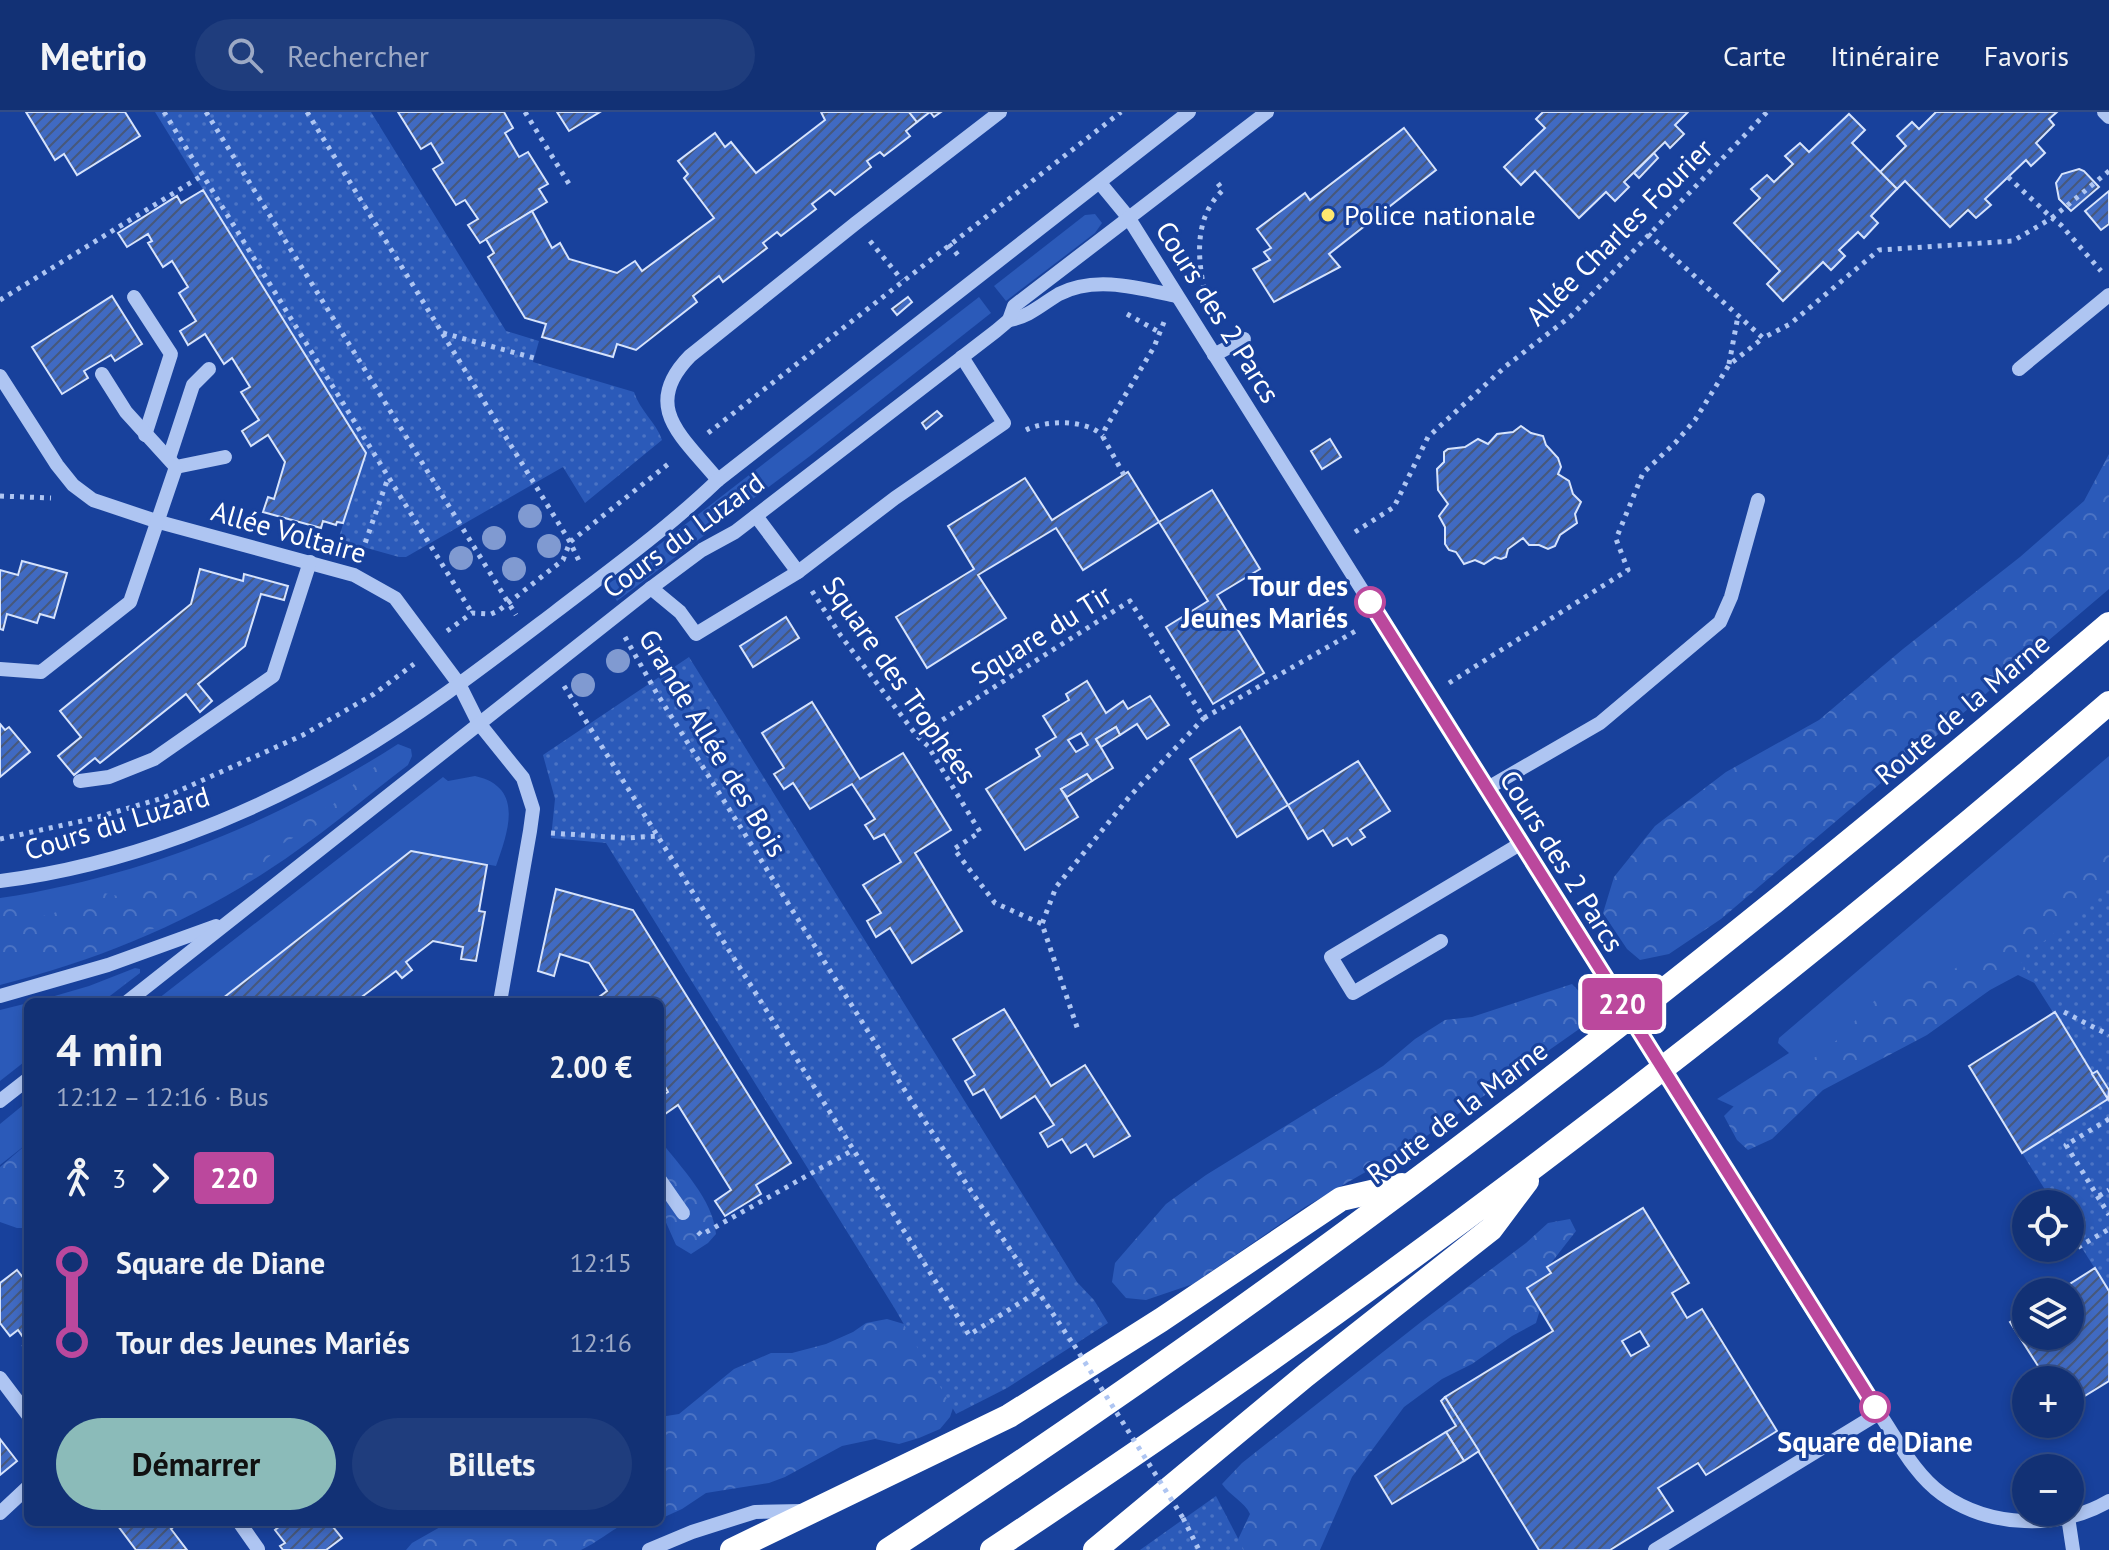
<!DOCTYPE html>
<html lang="fr">
<meta charset="utf-8">
<style>
:root{--surface:#123175;--page:#1f3d7d;--text:#f1f3f6;--muted:#9ca9c5;--line:#314c87;--accent:#8bbbb9}
body{margin:0;font-family:"PT Sans",sans-serif;background:var(--page);color:var(--text);height:100vh;display:flex;flex-direction:column;font-size:30px;white-space:nowrap}
*{box-sizing:border-box;margin:0}
p{font-size:26px;color:var(--muted)}
.icon{flex:none;width:44px;height:44px;fill:none;stroke:currentColor;stroke-width:2;stroke-linecap:round;stroke-linejoin:round}
.map{position:relative;flex:1;overflow:hidden}
.details{position:absolute;left:24px;top:886px;width:640px;height:528px;display:flex;flex-direction:column;background:var(--surface);border-radius:12px;box-shadow:0 4px 12px #0003,0 0 0 2px var(--line)}
.details>*{flex:none}
.badge{padding:0 16px;border-radius:6px;font-size:28px;line-height:52px}
.tools{position:absolute;left:2012px;top:1078px;display:grid;gap:16px}
.tools a{display:grid;place-items:center;width:72px;height:72px;border-radius:50%;background:var(--surface);box-shadow:0 4px 12px #0003,0 0 0 2px var(--line);font-size:40px}
.map>.badge{position:absolute;translate:-50% -50%;box-shadow:0 0 0 4px #fff}
.legs{display:flex;align-items:center;gap:12px;height:88px;padding:0 32px;font-size:26px}
.legs p{margin-inline-start:auto}
.headline{display:flex;align-items:center;justify-content:space-between;height:136px;padding:0 32px}
h1{font-size:44px;font-weight:700;line-height:60px}
.cta{display:flex;gap:16px;margin-top:auto;padding:16px 32px}
.cta a{flex:1;height:92px;border-radius:48px;background:var(--accent);color:#111;font-size:32px;font-weight:700;line-height:92px;text-align:center}
.cta a+a{background:var(--page);color:var(--text)}
ul{padding:0 32px;list-style:none}
li{display:flex;align-items:center;gap:28px;height:80px;font-size:30px}
li i{display:grid;place-items:center;width:12px;height:100%;margin:0 10px;background:currentColor}
li i::after{content:'';width:20px;height:20px;margin:-10px;border:6px solid;border-radius:50%;background:var(--surface)}
li p{margin-inline-start:auto}
li:first-child i{background:linear-gradient(#0000 50%,currentColor 0)}
li:last-child i{background:linear-gradient(currentColor 50%,#0000 0)}
header{display:flex;align-items:center;gap:48px;box-sizing:border-box;height:112px;padding:0 40px;background:var(--surface);border-bottom:2px solid var(--line)}
header strong{font-size:38px}
nav{display:flex;gap:44px;margin-inline-start:auto;font-size:28px}
.search{width:560px;height:72px;background:var(--page);display:flex;align-items:center;gap:20px;box-sizing:border-box;padding:0 28px;border-radius:44px;color:var(--muted);font-size:30px}
.map>svg:first-child{display:block}
</style>
<header>
<strong>Metrio</strong>
<div class="search"><svg class="icon" aria-label="search" viewBox="0 0 24 24"><circle cx="10" cy="10" r="6"/><path d="M15 15l6 6"/></svg>Rechercher</div>
<nav><a>Carte</a><a>Itinéraire</a><a>Favoris</a></nav>
</header>
<div class="map">
<svg width="2109" height="1438" viewBox="0 0 2109 1438">
<defs>
<pattern id="forest-crowns" width="20" height="18" patternUnits="userSpaceOnUse" patternTransform="scale(2)"><rect width="20" height="18" fill="#2b5ab9"/><path d="M2 6a3 3 0 1 1 6 0M12 15a3 3 0 1 1 6 0" fill="none" stroke="#4b73c4"/></pattern>
<pattern id="park-dots" width="8" height="8" patternUnits="userSpaceOnUse" patternTransform="scale(2)"><rect width="8" height="8" fill="#2b5ab9"/><path d="M2 2h.1M6 6h.1" fill="none" stroke="#4b73c4" stroke-width="1.8" stroke-linecap="round"/></pattern>
<pattern id="building-hatch" width="6" height="6" patternUnits="userSpaceOnUse" patternTransform="scale(2)"><rect width="6" height="6" fill="#406ac2"/><path d="M-1 1l2-2M0 6l6-6M5 7l2-2" fill="none" stroke="#47587b"/></pattern>
</defs>
<rect width="100%" height="100%" fill="#18419c"/>
<g fill="#2b5ab9">
<path d="M1095,102L1102,111L1095,121L1006,189L994,174L1085,103Z"/>
<path d="M979,185L991,201L810,344L617,489L607,473Z"/>
<path d="M398,632L411,637L412,644L408,653C362,688 317,727 267,759C185,813 95,849 0,873V786C144,764 276,710 398,632Z"/>
<path d="M2109,644V776L1761,1007L1717,987L1789,941L1778,931L1779,926Z"/>
<path d="M475,664C525,675 508,720 496,754L411,739L218,890H154L443,665L448,669Z"/>
<path d="M135,856L140,857V861L102,890H34L89,874Z"/>
<path d="M28,891V947L0,969V898Z"/>
<path d="M28,989V1031L0,1053V1012Z"/>
</g>
<g fill="url(#forest-crowns)">
<path d="M2109,342V477L1721,807L1669,842L1640,848L1627,837L1603,801L1614,765L1655,714L1726,660L1819,608L1903,537L2020,445L2084,389Z"/>
<path d="M386,648L398,649L397,655L362,684L326,708L280,733L252,763L200,796L103,839L83,845H46L28,850L0,866V794L13,788L38,805C59,802 74,792 90,778L118,784L135,775L154,756L170,750H187L206,758L242,760L254,745L258,731L293,706L331,694L350,678L357,666Z"/>
<path d="M2109,709V805L2055,881L2018,863L1990,878L1927,923L1823,978L1772,1027L1748,1038L1737,1028L1724,1004L1746,982L1825,940L1878,885L1913,874L1956,856L2033,798L2066,776L2102,738Z"/>
<path d="M116,864L125,866L126,871L116,875L97,890H74L107,872Z"/>
<path d="M1572,872L1594,895L1592,908L1421,1028L1305,1095L1193,1172L1146,1188L1126,1186L1112,1170L1115,1151L1166,1092L1206,1063L1383,954L1415,927L1445,908L1472,905Z"/>
<path d="M660,1028C681,1056 713,1087 716,1122L708,1131L691,1142L676,1133L660,1097Z"/>
<path d="M28,1031V1116H17L0,1110V1055Z"/>
<path d="M1570,1107L1576,1119L1548,1155L1551,1161L1536,1211L1512,1224L1472,1252L1442,1267L1404,1295L1352,1365L1320,1438H1233L1250,1402C1245,1390 1230,1384 1222,1372L1242,1351L1421,1210L1526,1131L1548,1111Z"/>
<path d="M887,1207L914,1215L955,1290L950,1305L940,1317L919,1326L899,1332L875,1327L842,1334L785,1365L769,1371L706,1381L682,1397L660,1407V1305L679,1302L734,1257L771,1241H792L826,1232L853,1220L866,1211Z"/>
<path d="M449,1410H628C611,1418 598,1430 581,1438H406L412,1431Z"/>
</g>
<g fill="url(#park-dots)">
<path d="M155,0H371L506,219L539,229L533,250L634,280C640,299 656,310 662,328L585,391L563,355L406,445H399L338,428L366,341Z"/>
<path d="M689,545L1077,1170L1094,1188L1108,1211L1007,1276L956,1302L895,1197L606,731L551,726L555,687L543,643Z"/>
<path d="M2109,776V978L2098,959L2092,962L2018,845L2043,830Z"/>
<path d="M2109,986V1179L2070,1117V1092H2054L2022,1041Z"/>
<path d="M1216,1384L1244,1438H1140Z"/>
</g>
<g fill="url(#building-hatch)" stroke="#d6e3fc" stroke-width="2" fill-rule="evenodd">
<path d="M26,0H125L140,24L77,63L64,42L55,48Z"/>
<path d="M398,0H504L513,16L505,21L519,45L528,40L548,72L539,77L547,90L480,131L468,113L478,107L465,88L456,93L433,57L443,51L431,31L421,37Z"/>
<path d="M557,0H600L569,19Z"/>
<path d="M821,0H909L917,10L906,19L910,24L884,44L880,40L867,49L871,55L835,83L830,78L812,92L816,97L781,124L777,120L763,131L767,136L723,170L719,164L693,184L697,190L636,238L617,232L613,245L542,225L546,212L525,206L488,145L494,141L486,127L532,99L552,136L560,131L569,147L617,161L635,149L642,159L714,106L684,66L688,62L678,49L715,21L725,35L731,30L756,61L825,8Z"/>
<path d="M909,0H941L934,5L930,0L917,10Z"/>
<path d="M1543,0H1688L1675,13L1684,22L1670,36L1665,30L1624,70L1629,75L1615,89L1606,80L1579,106L1535,59L1521,73L1504,55L1545,16L1536,7Z"/>
<path d="M1936,0H2057L2049,7L2054,13L2036,31L2045,41L2031,54L2026,48L1985,87L1991,93L1976,106L1968,98L1950,115L1905,69L1897,77L1880,60L1906,34L1897,24L1912,10L1919,17Z"/>
<path d="M1849,2L1865,18L1852,31L1897,77L1871,104L1878,111L1864,126L1858,120L1839,138L1845,144L1831,158L1823,150L1783,189L1767,172L1780,159L1734,111L1760,86L1751,77L1767,63L1774,70L1793,52L1785,44L1800,31L1809,40Z"/>
<path d="M1404,16L1436,58L1329,142L1340,155L1274,190L1253,157L1270,148L1264,140L1271,136L1257,117L1305,81L1310,88Z"/>
<path d="M1654,41L1658,46L1639,66L1634,61Z"/>
<path d="M2079,57L2084,59L2099,75L2071,99L2059,87L2056,71L2062,62Z"/>
<path d="M203,78L366,341L343,411L337,410L336,413L323,409L321,416L263,400L268,385L274,387L285,350L268,323L251,334L242,319L259,308L241,280L250,275L232,246L224,252L205,222L188,233L180,219L196,209L179,181L188,175L172,149L163,155L148,131L152,129L148,122L127,135L118,121L177,84L181,91Z"/>
<path d="M2109,79V112L2101,118L2085,99Z"/>
<path d="M112,184L142,232L115,249L111,243L84,259L88,266L62,282L32,235Z"/>
<path d="M908,185L912,190L897,203L892,197Z"/>
<path d="M937,299L942,304L926,317L922,311Z"/>
<path d="M1521,314L1531,321L1543,324L1546,333L1558,346L1561,355L1558,362L1569,369L1573,382L1581,390L1575,402L1577,411L1560,423L1555,434L1548,437L1539,433H1529L1523,426L1508,437L1506,445L1501,447L1495,445L1484,452L1475,448L1464,452L1456,440L1449,438L1445,432V415L1439,404L1448,392L1438,378L1437,357L1444,350V340L1448,337L1465,335L1478,327L1488,332L1497,322L1513,320Z"/>
<path d="M1330,327L1341,345L1322,357L1311,339Z"/>
<path d="M1128,360L1159,410L1083,458L1056,416L978,463L1006,506L927,556L896,505L974,457L948,414L1025,366L1052,408Z"/>
<path d="M1212,378L1260,457L1217,483L1264,561L1213,592L1166,515L1208,489L1159,410Z"/>
<path d="M22,449L67,461L54,506L40,502L37,511L7,502L3,518L0,517V458L18,463Z"/>
<path d="M200,457L243,469L244,462L288,474L284,488L261,482L245,534L198,572L212,589L200,600L186,582L100,651L95,646L74,663L58,644L81,625L60,599L191,492Z"/>
<path d="M786,505L799,526L753,555L740,534Z"/>
<path d="M1087,569L1106,601L1123,589L1128,597L1150,584L1169,613L1147,627L1137,612L1120,623L1116,615L1096,627L1113,656L1092,669L1087,662L1061,677L1078,705L1025,738L986,677L1040,644L1036,637L1056,625L1043,604L1069,588L1066,582ZM1081,621L1088,633L1076,640L1068,628Z"/>
<path d="M812,590L860,667L903,641L951,718L915,741L962,819L912,851L890,816L876,825L867,809L881,801L863,773L901,750L884,722L874,727L865,713L875,707L852,672L810,697L793,671L784,677L774,662L784,656L762,621Z"/>
<path d="M0,612L5,618L9,615L30,640L0,665Z"/>
<path d="M1116,615L1120,623L1101,635L1096,627Z"/>
<path d="M1240,615L1288,693L1237,725L1190,647Z"/>
<path d="M1358,649L1390,699L1360,718L1365,725L1352,733L1347,726L1333,734L1323,718L1308,727L1288,693Z"/>
<path d="M1087,662L1092,669L1067,685L1061,677Z"/>
<path d="M411,739L487,753L479,799L485,800L476,849L461,847L463,835L433,829L406,850L412,858L402,866L396,859L355,890H218Z"/>
<path d="M556,777L633,798L791,1051L756,1073L761,1082L725,1104L715,1089L731,1078L678,993L662,1004L660,1001V985L668,980L660,966V890H592L607,879L589,851L560,842L554,864L538,859Z"/>
<path d="M1004,897L1051,974L1085,953L1130,1024L1094,1045L1086,1032L1071,1041L1062,1027L1048,1035L1040,1021L1054,1013L1035,984L1001,1006L984,977L973,983L965,969L975,963L953,927Z"/>
<path d="M2055,900L2108,987L2022,1041L1969,954Z"/>
<path d="M2097,959L2109,978L2108,987L2092,962Z"/>
<path d="M1643,1096L1689,1171L1672,1181L1687,1206L1702,1197L1777,1319L1706,1363L1698,1351L1658,1376L1673,1399L1610,1438H1539L1445,1285L1553,1219L1527,1176L1551,1161L1547,1155ZM1640,1219L1649,1234L1631,1244L1622,1229Z"/>
<path d="M2095,1156L2109,1179V1269L2070,1293V1268H2047L2010,1210L2026,1200V1224H2070V1180H2057Z"/>
<path d="M17,1158L28,1172V1240L23,1234L27,1231L18,1218L10,1224L0,1211V1171Z"/>
<path d="M1445,1285L1479,1339L1464,1349L1446,1320L1456,1314L1441,1289Z"/>
<path d="M1446,1320L1464,1349L1392,1392L1375,1364Z"/>
<path d="M0,1327L17,1349L0,1363Z"/>
<path d="M115,1410H179L171,1417L187,1438H136Z"/>
<path d="M285,1410H329L342,1426L326,1438H283L280,1434L285,1431L275,1418Z"/>
</g>
<g fill="none" stroke-linecap="round" stroke-linejoin="round">
<g stroke="#aec5f2" stroke-width="5" stroke-dasharray="4 6" stroke-linecap="butt">
<path d="M164,0L472,501"/>
<path d="M206,0L516,503"/>
<path d="M307,0L570,430L580,451"/>
<path d="M525,0L569,72"/>
<path d="M2008,65L2052,106L2109,59"/>
<path d="M1648,122L1763,226L1790,212L1879,138L2013,129L2052,106L2061,113L2101,159"/>
<path d="M870,129L902,168"/>
<path d="M949,132L961,147"/>
<path d="M1204,177C1197,142 1195,104 1223,78L1216,69"/>
<path d="M0,188L203,63"/>
<path d="M1127,202L1159,220"/>
<path d="M443,221L534,246"/>
<path d="M1729,252L1738,204"/>
<path d="M1026,318C1045,308 1087,307 1103,324"/>
<path d="M708,321L1121,0"/>
<path d="M1124,363L1103,325L1105,317L1154,235L1164,210"/>
<path d="M0,384L51,386"/>
<path d="M1355,420L1394,395L1428,325L1506,254L1571,204L1767,0"/>
<path d="M362,440L388,366"/>
<path d="M812,479L841,524L917,624L928,634L980,720L954,737L995,791L1042,812L1079,921"/>
<path d="M447,519L472,501L491,502L498,499L563,448L570,430L672,349"/>
<path d="M625,525L656,580L914,993L1073,1232"/>
<path d="M1449,571L1628,458L1616,427L1643,361L1675,331L1695,308L1729,253L1763,226"/>
<path d="M564,574L969,1223L1037,1180"/>
<path d="M1204,606L1359,517"/>
<path d="M917,624L1130,489L1204,606L1130,684L1056,775L1042,812"/>
<path d="M551,721L625,726L657,724"/>
<path d="M0,727L91,707L163,686L303,623L374,582L414,552"/>
<path d="M2064,900L2109,923"/>
<path d="M2109,1007L2066,1033L2109,1103"/>
<path d="M2099,1084L2109,1078"/>
<path d="M698,1120L701,1123L853,1038"/>
<path d="M2060,1136L2070,1140L2109,1117"/>
<path d="M1183,1406L1199,1438"/>
</g>
<g stroke="#aec5f2" stroke-width="14">
<path d="M2104,0L2109,5"/>
<path d="M1100,71L1128,105L1605,865"/>
<path d="M134,185L171,242L145,323"/>
<path d="M1009,208C1029,205 1042,192 1059,182C1095,163 1139,176 1176,184"/>
<path d="M1214,243L1244,227"/>
<path d="M2019,257L2109,183"/>
<path d="M0,264L57,353L73,373L93,388L159,410L354,463L395,486L459,572L478,610L523,666L533,697L530,719L500,890"/>
<path d="M169,346L193,273L209,257"/>
<path d="M176,355L225,345"/>
<path d="M718,368C683,325 640,295 690,244L856,111L1000,0"/>
<path d="M756,404L798,460"/>
<path d="M651,476L680,500L696,522L798,460L895,386L1004,311L962,245"/>
<path d="M0,557L41,560L130,490L176,355L126,300L102,262"/>
<path d="M80,669L109,665L154,647L273,564L310,450"/>
<path d="M1486,677L1600,611L1720,510L1731,485L1758,388"/>
<path d="M0,769C122,754 246,706 351,644C422,602 488,551 554,501C610,458 667,417 718,368L1189,0"/>
<path d="M1441,829L1353,881L1331,845L1520,732"/>
<path d="M0,884L108,853L216,814"/>
<path d="M127,890L651,476L702,438L735,420L996,219L1009,208L1014,194L1267,0"/>
<path d="M0,989L28,967"/>
<path d="M1707,1029C1765,1120 1819,1213 1879,1301C1898,1329 1915,1363 1942,1382C1990,1416 2059,1418 2109,1389"/>
<path d="M660,1068L683,1101"/>
<path d="M0,1266L28,1303"/>
<path d="M0,1401L28,1375"/>
<path d="M2068,1405L2073,1438"/>
<path d="M239,1410L258,1437"/>
<path d="M649,1438L692,1420L755,1400L803,1399"/>
<path d="M1655,1438L1879,1301"/>
</g>
<g stroke="#fff" stroke-width="24">
<path d="M732,1438L1009,1304L1161,1208L1341,1087L1402,1073"/>
<path d="M888,1438C1317,1159 1720,844 2109,512"/>
<path d="M992,1438C1382,1180 1755,896 2109,591"/>
<path d="M1095,1438L1306,1263L1491,1117L1527,1069"/>
</g>
<path stroke="#aec5f2" stroke-width="5" stroke-dasharray="4 6" stroke-linecap="butt" d="M1074,1233L1183,1406"/>
<path stroke="#aec5f2" stroke-width="14" d="M1605,865L1707,1029"/>
</g>
<g fill="#809ad1">
<circle cx="530" cy="404" r="12"/>
<circle cx="494" cy="426" r="12"/>
<circle cx="549" cy="434" r="12"/>
<circle cx="461" cy="446" r="12"/>
<circle cx="514" cy="457" r="12"/>
<circle cx="618" cy="549" r="12"/>
<circle cx="583" cy="573" r="12"/>
</g>
<g fill="none" stroke-linecap="round" stroke-linejoin="round">
<defs>
<path id="line-1" d="M1370,490L1875,1295"/>
</defs>
<use href="#line-1" stroke="#fff" stroke-width="18"/>
<use href="#line-1" stroke="#bb489d" stroke-width="12"/>
</g>
<circle fill="#ffe76f" stroke="#18419c" stroke-width="3" cx="1328" cy="103" r="8"/>
<g fill="#fff" stroke="#bb489d" stroke-width="4">
<circle cx="1370" cy="490" r="14"/>
<circle cx="1875" cy="1295" r="14"/>
</g>
<g text-anchor="middle" stroke-width="6" stroke-linejoin="round" paint-order="stroke">
<g font-size="28" fill="#fff" stroke="#18419c" text-anchor="start">
<text x="1344" y="113">Police nationale</text>
</g>
<g font-size="28" fill="#fff" stroke="#18419c">
<text transform="translate(1619 120) rotate(-45)" y="10">Allée Charles Fourier</text>
<text transform="translate(1218 200) rotate(58)" y="10">Cours des 2 Parcs</text>
<text transform="translate(289 420) rotate(16)" y="10">Allée Voltaire</text>
<text transform="translate(683 423) rotate(-36)" y="10">Cours du Luzard</text>
<text transform="translate(1041 522) rotate(-32)" y="10">Square du Tir</text>
<text transform="translate(900 568) rotate(55)" y="10">Square des Trophées</text>
<text transform="translate(1962 597) rotate(-40)" y="10">Route de la Marne</text>
<text transform="translate(713 631) rotate(59)" y="10">Grande Allée des Bois</text>
<text transform="translate(117 711) rotate(-17)" y="10">Cours du Luzard</text>
<text transform="translate(1562 749) rotate(58)" y="10">Cours des 2 Parcs</text>
<text transform="translate(1457 1000) rotate(-37)" y="10">Route de la Marne</text>
</g>
<g font-size="28" font-weight="bold" fill="#fff" stroke="#18419c" text-anchor="end">
<text x="1348" y="484">Tour des<tspan x="1348" dy="32">Jeunes Mariés</tspan></text>
<text x="1875" y="1340" text-anchor="middle">Square de Diane</text>
</g>
</g>
</svg>
<div class="tools">
<a><svg class="icon" aria-label="locate" viewBox="0 0 24 24"><circle cx="12" cy="12" r="6"/><path d="M12 2v4M12 18v4M2 12h4M18 12h4"/></svg></a>
<a><svg class="icon" aria-label="layers" viewBox="0 0 24 24"><path d="M12 4l9 5-9 5-9-5zM3 14l9 5 9-5"/></svg></a>
<a>+</a>
<a>−</a>
</div>
<b class="badge" style="left:1622px;top:892px;background:#bb489d;color:#fff">220</b>
<section class="details">
<div class="headline"><div><h1>4 min</h1><p>12:12 – 12:16 · Bus</p></div><b>2.00 €</b></div>
<div class="legs"><svg class="icon" aria-label="walk" viewBox="0 0 24 24"><circle cx="13" cy="4" r="2"/><path d="M13 8l-2 6 4 7M11 14l-3 7M7 12l3-4h3l4 4"/></svg>3<svg class="icon" aria-label="forward" viewBox="0 0 24 24"><path d="M9 5l7 7-7 7"/></svg><b class="badge" style="background:#bb489d;color:#fff">220</b></div>
<ul>
<li><i style="color:#bb489d"></i><b>Square de Diane</b><p>12:15</p></li>
<li><i style="color:#bb489d"></i><b>Tour des Jeunes Mariés</b><p>12:16</p></li>
</ul>
<div class="cta"><a>Démarrer</a><a>Billets</a></div>
</section>
</div>
